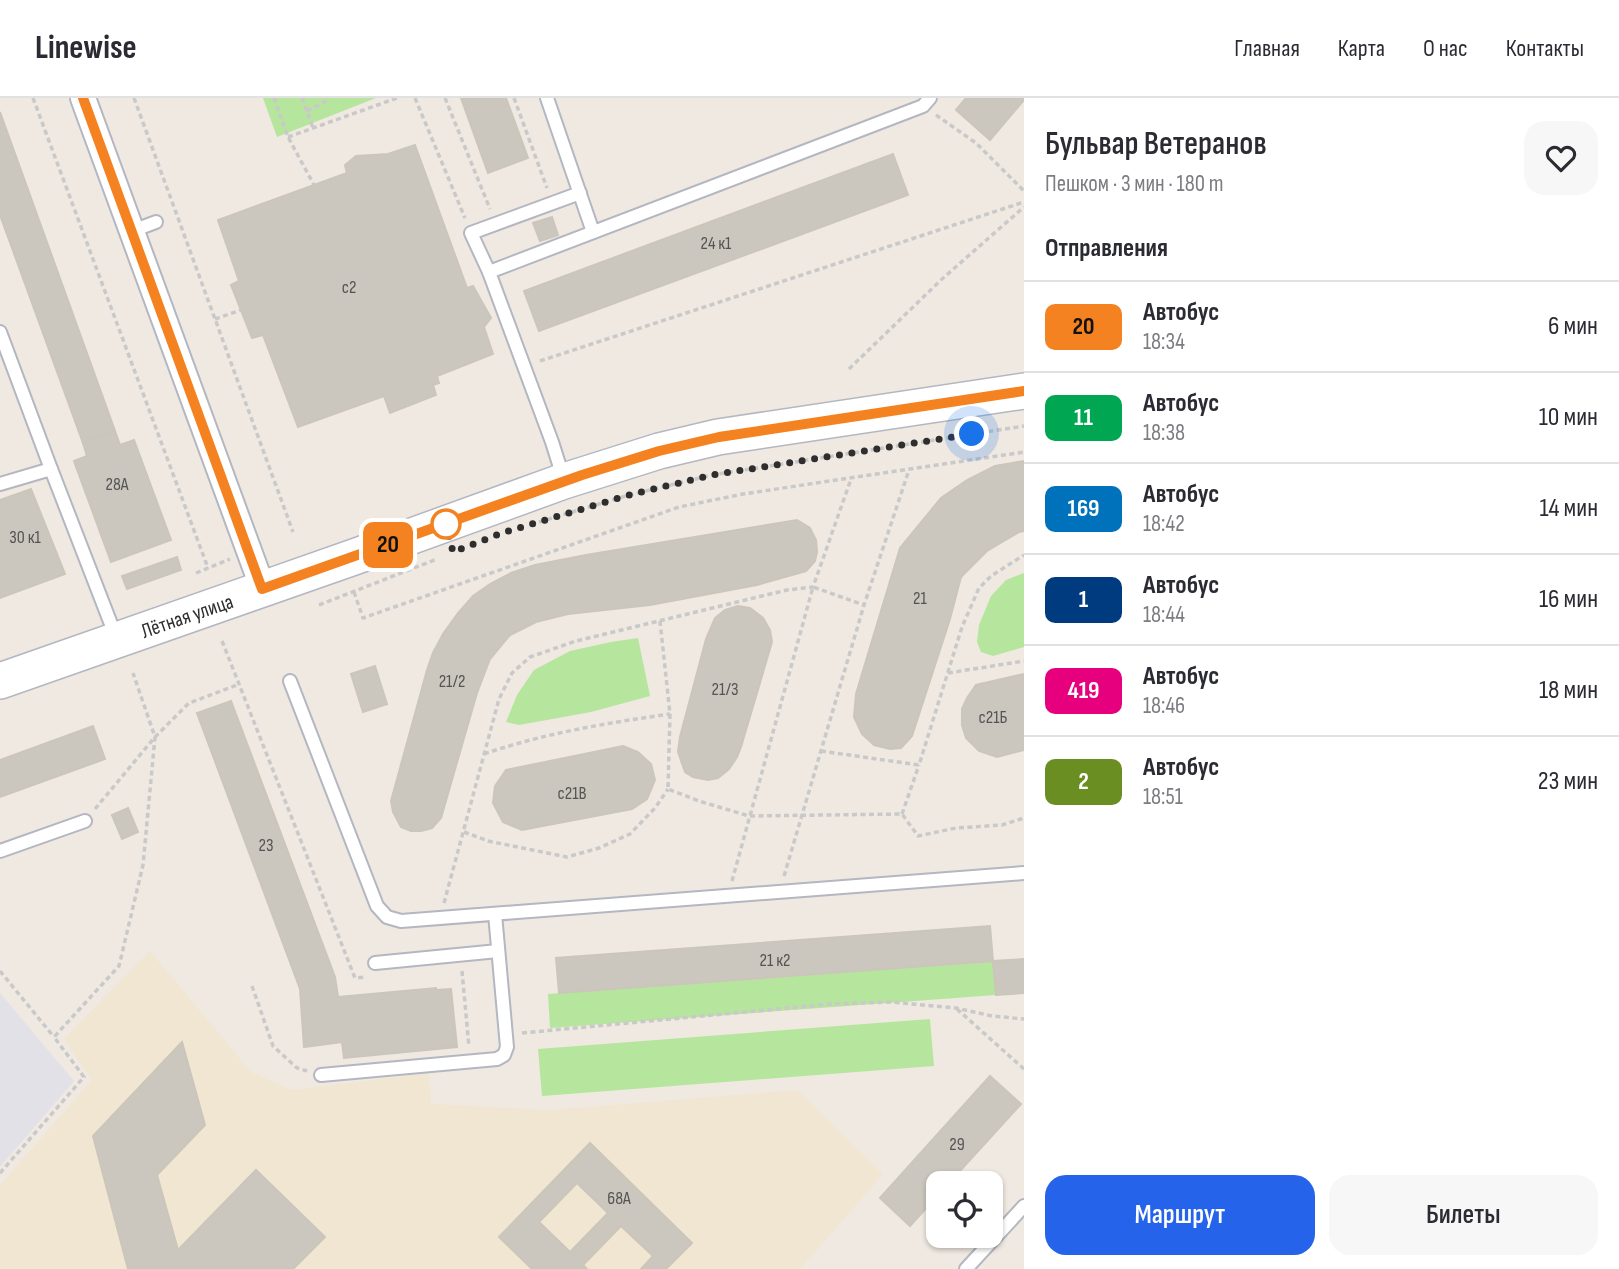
<!DOCTYPE html>
<html lang="ru">
<meta charset="utf-8">
<style>
:root{--surface:#fff;--page:#f7f7f7;--text:#2b2b33;--muted:#7c7c81;--line:#e1e1e2;--accent:#2563eb}
body{margin:0;font-family:"Sofia Sans Condensed",sans-serif;background:var(--page);color:var(--text);height:100vh;display:flex;flex-direction:column;font-size:26px;white-space:nowrap}
*{box-sizing:border-box;margin:0}
p{font-size:23px;color:var(--muted)}
.icon{flex:none;width:38px;height:38px;fill:none;stroke:currentColor;stroke-width:2;stroke-linecap:round;stroke-linejoin:round}
.map{position:relative;flex:1;overflow:hidden}
.drawer{display:flex;flex-direction:column;background:var(--surface);width:595px}
.drawer>*{flex:none}
.badge{padding:0 14px;border-radius:10px;font-size:24px;line-height:46px}
.fabs{position:absolute;left:926px;top:1073px;display:grid;gap:14px}
.fabs a{display:grid;place-items:center;width:77px;height:77px;border-radius:14px;background:var(--surface);box-shadow:0 2px 5px #0004;font-size:35px}
.you{position:absolute;width:35px;height:35px;margin:-18px;border:5px solid #fff;border-radius:50%;background:#1a73e8;box-shadow:0 0 0 10px #1a73e833}
.map>.badge{position:absolute;translate:-50% -50%;box-shadow:0 0 0 4px #fff}
h2{padding:0 21px;font-size:26px;line-height:63px}
.round{display:grid;place-items:center;flex:none;width:74px;height:74px;border-radius:21px;background:var(--page)}
.head{display:flex;align-items:center;justify-content:space-between;height:119px;padding:0 21px}
h1{font-size:33px;font-weight:600;line-height:52px}
.action{display:flex;gap:14px;margin-top:auto;padding:14px 21px}
.action a{flex:1;height:80px;border-radius:21px;background:var(--accent);color:#fff;font-size:28px;font-weight:600;line-height:80px;text-align:center}
.action a+a{background:var(--page);color:var(--text)}
ul{padding:0;list-style:none}
li{display:flex;align-items:center;gap:21px;height:91px;padding:0 21px;border-top:2px solid var(--line)}
li div{flex:1}
li b{display:block;font-size:26px}
li em{font-style:normal}
li .badge{min-width:77px;font-weight:700;text-align:center}
header{display:flex;align-items:center;gap:42px;box-sizing:border-box;height:98px;padding:0 35px;background:var(--surface);border-bottom:2px solid var(--line)}
header strong{font-size:33px}
nav{display:flex;gap:38px;margin-inline-start:auto;font-size:24px}
main{display:flex;flex:1;min-height:0}
.map>svg:first-child{display:block}
</style>
<header>
<strong>Linewise</strong>
<nav><a>Главная</a><a>Карта</a><a>О нас</a><a>Контакты</a></nav>
</header>
<main>
<div class="map">
<svg width="1024" height="1171" viewBox="0 0 1024 1171">
<rect width="100%" height="100%" fill="#efe9e1"/>
<path fill="#e3e1e8" d="M0,895L74,983L0,1069Z"/>
<path fill="#f0e6d1" d="M150,853L251,974L292,992L429,975L431,1006L550,1012L797,992L883,1076L800,1171H0V1087L92,982L64,941Z"/>
<g fill="#b6e59e">
<path d="M263,0H376L277,39Z"/>
<path d="M1024,475V549L993,558L981,554L977,544L979,527L991,498L1006,482Z"/>
<path d="M638,540L650,598L591,614L519,627L506,624L517,597L534,572L570,553L611,544Z"/>
<path d="M993,863L996,897L550,930L548,896Z"/>
<path d="M930,921L934,968L542,998L538,951Z"/>
</g>
<g fill="#cbc7bf" stroke="#cbc5ba" stroke-width="2" fill-rule="evenodd">
<path d="M461,0H506L528,60L488,75Z"/>
<path d="M966,0H1024V2L990,42L956,12Z"/>
<path d="M0,14L115,333L83,345L0,117Z"/>
<path d="M415,47L467,190L473,188L491,220L484,229L493,256L437,278L439,285L433,287L436,297L390,315L384,298L298,329L263,237L252,240L231,187L239,183L218,122L347,75L345,67L356,58L388,56Z"/>
<path d="M893,56L908,97L539,233L524,193Z"/>
<path d="M552,119L558,137L540,143L533,125Z"/>
<path d="M115,333L120,347L134,342L171,442L111,464L74,363L87,358L83,345Z"/>
<path d="M1024,363V433L1019,434L987,453L961,479L950,521L912,638L901,650L890,651L874,647L862,636L854,619L856,596L900,450L941,400L967,382L995,368Z"/>
<path d="M31,391L65,476L0,500V402Z"/>
<path d="M797,422L810,430L816,442L817,454L815,463L806,473L757,487L650,507L568,516L536,524L510,537L490,561L477,595L441,720L432,730L421,733H411L401,729L393,714L391,703L427,572L433,555L443,536L458,515L473,498L490,486L511,475L535,467L586,457Z"/>
<path d="M177,459L181,472L127,491L122,478Z"/>
<path d="M738,508L750,510L763,520L770,532L772,544L741,649L737,659L729,671L718,680L708,682L693,679L685,674L678,654L680,639L706,541L715,520L725,512Z"/>
<path d="M375,568L387,606L363,614L351,576Z"/>
<path d="M1024,576V652L997,659L979,653L966,640L962,627V611L967,600L976,587Z"/>
<path d="M231,603L335,879L338,899L436,890V892L451,891L457,949L344,960L342,944L304,949L300,891L197,615Z"/>
<path d="M93,628L105,661L0,699V662Z"/>
<path d="M623,648L638,654L651,666L655,682L647,701L632,711L522,732L503,724L493,705L495,688L506,672Z"/>
<path d="M128,710L138,734L122,741L112,717Z"/>
<path d="M990,828L993,863L559,895L556,860Z"/>
<path d="M1024,861V895L996,897L993,863Z"/>
<path d="M182,944L205,1027L157,1077L178,1152L256,1072L325,1139L293,1171H128L93,1038Z"/>
<path d="M990,978L1021,1006L949,1085H938V1097L910,1128L880,1100Z"/>
<path d="M590,1045L692,1145L666,1171H641L653,1158L621,1128L583,1167L587,1171H532L499,1139ZM577,1085L608,1115L570,1154L539,1124Z"/>
</g>
<g fill="none" stroke-linecap="round" stroke-linejoin="round">
<defs>
<g id="lane">
<path d="M547,0L593,134"/>
<path d="M132,133L156,124"/>
<path d="M489,174L923,8L930,0"/>
<path d="M0,234L51,371"/>
<path d="M564,382L552,344L489,174L471,135L580,95"/>
<path d="M0,386L51,371L116,539"/>
<path d="M290,583L377,808L387,819L401,823L1024,775"/>
<path d="M0,753L85,723"/>
<path d="M375,865L498,853"/>
<path d="M321,977L497,961L504,957L507,949L495,816"/>
<path d="M966,1171L1024,1108"/>
</g>
<path id="street" d="M83,0L263,491"/>
<path id="secondary" d="M0,583L354,459L564,383L659,353L718,339L1024,293"/>
</defs>
<use href="#lane" stroke="#b4b7c1" stroke-width="16"/>
<use href="#street" stroke="#b4b7c1" stroke-width="28"/>
<use href="#secondary" stroke="#b4b7c1" stroke-width="38"/>
<g stroke="#c9c9c9" stroke-width="3.5" stroke-dasharray="5 3.5" stroke-linecap="butt">
<path d="M33,0L208,470"/>
<path d="M134,0L293,434"/>
<path d="M274,0L288,39L314,87"/>
<path d="M302,0L313,30"/>
<path d="M415,0L465,120"/>
<path d="M445,0L490,111"/>
<path d="M514,0L547,90"/>
<path d="M307,13L326,3L328,0"/>
<path d="M936,17L976,45L1024,93"/>
<path d="M288,39L397,0"/>
<path d="M215,221L241,212"/>
<path d="M540,263L1024,104"/>
<path d="M849,271L942,181L1024,109"/>
<path d="M539,424L629,397L712,377L1024,328"/>
<path d="M196,475L230,461"/>
<path d="M354,494L363,520L679,409L743,396L1024,354"/>
<path d="M319,507L437,461"/>
<path d="M660,523L670,616L668,691L699,703L749,718L902,716L918,738L956,730L1002,727L1024,720"/>
<path d="M222,543L355,880L365,879"/>
<path d="M948,575L1024,563"/>
<path d="M821,653L919,667L962,529L979,490L991,478L1024,457"/>
<path d="M484,656C545,635 607,625 670,616"/>
<path d="M95,711L155,639L189,605L240,586"/>
<path d="M902,716L919,667"/>
<path d="M464,734L488,743L567,759L599,750L630,736L655,710L668,691"/>
<path d="M784,778L864,507L909,372"/>
<path d="M732,783L813,489L864,507"/>
<path d="M444,805L499,601L512,575L530,559L576,543L787,492L813,489L851,381"/>
<path d="M0,873L54,939"/>
<path d="M462,873L469,949"/>
<path d="M252,888L273,948L297,970L307,973"/>
<path d="M957,911L1024,971"/>
<path d="M522,935L830,906L891,904L956,910L992,918L1024,921"/>
<path d="M0,1075L84,979L54,939L119,868L143,767L155,639L133,575"/>
</g>
<use href="#lane" stroke="#fff" stroke-width="12"/>
<use href="#street" stroke="#fff" stroke-width="24"/>
<use href="#secondary" stroke="#fff" stroke-width="35"/>
</g>
<g fill="none" stroke-linecap="round" stroke-linejoin="round">
<defs>
<path id="line" d="M83,0L262,491L582,377L659,353L719,339L1024,293"/>
</defs>
<use href="#line" stroke="#fff" stroke-width="16"/>
<use href="#line" stroke="#f58220" stroke-width="10"/>
<path stroke="#2e2e2e" stroke-width="7" stroke-dasharray="0 12.6" d="M446,426L453,454L502,435L629,397L712,377L972,336"/>
</g>
<circle fill="#fff" stroke="#f58220" stroke-width="3.5" cx="446" cy="426" r="14"/>
<g text-anchor="middle" stroke-width="7" stroke-linejoin="round" paint-order="stroke">
<g font-size="18" fill="#555452">
<text x="716" y="151">24 к1</text>
<text x="349" y="195">с2</text>
<text x="117" y="392">28А</text>
<text x="25" y="445">30 к1</text>
<text x="920" y="506">21</text>
<text x="452" y="589">21/2</text>
<text x="725" y="597">21/3</text>
<text x="993" y="625">с21Б</text>
<text x="572" y="701">с21В</text>
<text x="266" y="753">23</text>
<text x="775" y="868">21 к2</text>
<text x="957" y="1052">29</text>
<text x="619" y="1106">68А</text>
</g>
<g font-size="21" fill="#2e2e2e" stroke="#fff">
<text transform="translate(187 518) rotate(-19)" y="7">Лётная улица</text>
</g>
</g>
</svg>
<div class="fabs">
<a><svg class="icon" aria-label="locate" viewBox="0 0 24 24"><circle cx="12" cy="12" r="6"/><path d="M12 2v4M12 18v4M2 12h4M18 12h4"/></svg></a>
</div>
<div class="you" style="left:972px;top:336px"></div>
<b class="badge" style="left:388px;top:447px;background:#f58220;color:#111">20</b>
</div>
<section class="drawer">
<div class="head"><div><h1>Бульвар Ветеранов</h1><p>Пешком · 3 мин · 180 m</p></div><a class="round"><svg class="icon" aria-label="heart" viewBox="0 0 24 24"><path d="M12 20l-8-8c-3-5 5-10 8-4 3-6 11-1 8 4z"/></svg></a></div>
<h2>Отправления</h2>
<ul>
<li><span class="badge" style="background:#f58220;color:#111">20</span><div><b>Автобус</b><p>18:34</p></div><em>6 мин</em></li>
<li><span class="badge" style="background:#00a651;color:#fff">11</span><div><b>Автобус</b><p>18:38</p></div><em>10 мин</em></li>
<li><span class="badge" style="background:#0072bc;color:#fff">169</span><div><b>Автобус</b><p>18:42</p></div><em>14 мин</em></li>
<li><span class="badge" style="background:#003b80;color:#fff">1</span><div><b>Автобус</b><p>18:44</p></div><em>16 мин</em></li>
<li><span class="badge" style="background:#e6007e;color:#fff">419</span><div><b>Автобус</b><p>18:46</p></div><em>18 мин</em></li>
<li><span class="badge" style="background:#6b8e23;color:#fff">2</span><div><b>Автобус</b><p>18:51</p></div><em>23 мин</em></li>
</ul>
<div class="action"><a>Маршрут</a><a>Билеты</a></div>
</section>
</main>
